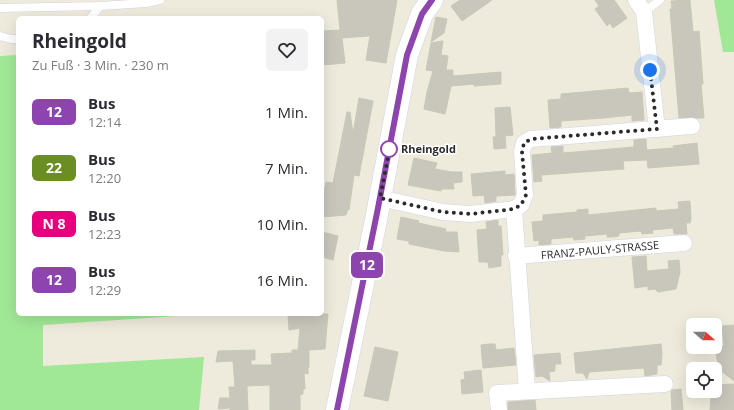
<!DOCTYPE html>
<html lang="de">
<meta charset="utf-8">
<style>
:root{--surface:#fff;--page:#f2f2f3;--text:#2b2b33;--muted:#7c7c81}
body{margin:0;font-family:"Open Sans",sans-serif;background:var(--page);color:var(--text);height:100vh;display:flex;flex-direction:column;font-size:15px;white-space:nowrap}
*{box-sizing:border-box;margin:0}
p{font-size:13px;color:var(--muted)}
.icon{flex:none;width:22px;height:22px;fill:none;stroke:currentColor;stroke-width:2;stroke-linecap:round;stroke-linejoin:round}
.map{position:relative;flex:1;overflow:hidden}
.side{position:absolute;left:16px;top:16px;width:308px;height:300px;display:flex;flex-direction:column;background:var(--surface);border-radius:6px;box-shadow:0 4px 16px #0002}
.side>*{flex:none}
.badge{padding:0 8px;border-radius:6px;font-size:14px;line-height:26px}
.needle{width:26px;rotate:111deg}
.fabs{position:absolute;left:686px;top:318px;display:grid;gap:8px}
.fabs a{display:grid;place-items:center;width:36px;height:36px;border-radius:6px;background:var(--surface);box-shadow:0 4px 16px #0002;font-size:20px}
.you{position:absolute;width:20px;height:20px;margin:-10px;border:3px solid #fff;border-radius:50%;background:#1a73e8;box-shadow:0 0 0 6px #1a73e833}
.map>.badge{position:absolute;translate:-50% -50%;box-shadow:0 0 0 2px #fff}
.round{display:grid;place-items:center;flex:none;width:42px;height:42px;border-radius:6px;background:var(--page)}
.head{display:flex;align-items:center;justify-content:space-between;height:68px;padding:0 16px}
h1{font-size:19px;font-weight:700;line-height:30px}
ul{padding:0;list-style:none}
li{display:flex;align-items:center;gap:12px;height:56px;padding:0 16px}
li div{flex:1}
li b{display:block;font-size:15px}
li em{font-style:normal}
li .badge{min-width:44px;font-weight:700;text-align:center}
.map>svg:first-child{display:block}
</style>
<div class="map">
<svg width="734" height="410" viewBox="0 0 734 410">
<rect width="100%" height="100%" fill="#eeeadc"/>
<g fill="#a0e896">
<path d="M714,0H734V52H723Z"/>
<path d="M18,55V314H207L43,325V366L204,357L199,410H0V56Z"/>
</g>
<g fill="#c9c7bc" stroke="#c9c7b6">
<path d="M337,0H397L386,63L366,60L370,36L342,38L345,63L322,65V31L340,30Z"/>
<path d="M460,0H492L462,21L451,6Z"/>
<path d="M595,0H614L627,18L613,28L610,23L607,26L595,9L599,6Z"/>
<path d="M690,0L693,32L699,31L703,84H701L704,118H679L670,9H672L671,1Z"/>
<path d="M436,17L447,19L444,33L431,42Z"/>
<path d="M443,41L441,55L448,56L446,70H453V76L501,72V84L474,86V84L451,86L445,114L424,109L427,92L433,71L426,70L431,43Z"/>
<path d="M628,88L629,93L642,92L644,120L632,121V115L603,118L561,121V127L550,128L548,100L561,99V94Z"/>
<path d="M359,98L373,101L359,176L354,175L349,210L348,209L346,215L322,217V200L326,182L333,183L347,112H350L353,134Z"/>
<path d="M510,107L513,135L496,137L495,108Z"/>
<path d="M505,136L506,148L494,149L493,137Z"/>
<path d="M646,139L647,160L623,161L624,169L541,175L542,181L534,182L532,155L552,153L551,147L563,146V153L587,151L634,147V140Z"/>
<path d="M697,143L699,164L648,168L646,150L674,148L673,146Z"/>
<path d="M414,158L437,163L435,169L452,172H462V182L453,183L454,189H441V191L408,185Z"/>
<path d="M505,171V175L514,174L515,195L496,196V201L485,203L484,195L473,196L471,174Z"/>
<path d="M690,201L691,218L690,223H686L687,234H674L673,228L652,230L653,233L642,234L641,231L619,233V236L613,237H607V234L585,236V239L574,240L573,237L551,239V244L539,245V240L534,241L532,222L543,221V215L577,212V210L588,209V215L656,208V211L679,209L678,202Z"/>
<path d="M401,217L419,221L418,223L446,229L445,232H457L459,252L444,251L409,244V241L397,239Z"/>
<path d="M498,220V226H501L502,240L503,255H501V266L489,268L488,262H479L477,230L487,229L486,222Z"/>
<path d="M322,232L338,236L333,260L322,257Z"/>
<path d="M646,256L647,271L669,269L668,261L679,260L680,272L676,289L658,292L655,289L648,290V286L635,288L632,257Z"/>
<path d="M288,314H328L325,349L309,350V367L308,368V374L304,373L305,389H303V394L300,395V410H270V385L247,386L248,410H230V408L218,409L220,398H230L229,387H235L233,361L216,362L218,351L255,350V360H251V365H272L271,354L292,353V350H298L300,328L289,330Z"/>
<path d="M734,325V381L715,366L718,363L716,354L724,345L722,326Z"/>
<path d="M489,344H495L496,350L514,348L516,365L483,368L481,345Z"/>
<path d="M661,344L662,354L661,365H657V374L645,376L644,368L589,372L587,379L583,373H576L574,353Z"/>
<path d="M375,347L398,352L388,401L364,396Z"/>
<path d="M560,353L561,364H555V371L549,372L550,381L542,376L536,377L534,355Z"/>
<path d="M481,370L483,392L462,394L461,380L465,379L464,372Z"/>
<path d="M734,384V410H710L711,397H713V391H715V385Z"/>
<path d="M681,389L683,410H672L671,392L672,390Z"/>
<path d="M535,400L536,410H508V402Z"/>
</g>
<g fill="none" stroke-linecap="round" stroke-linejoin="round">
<defs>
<g id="lane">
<path d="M0,8L100,6L146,3L160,0"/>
<path d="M644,12L660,0"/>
<path d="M91,18L100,6"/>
<path d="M0,36L11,39H18"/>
</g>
<g id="street">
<path d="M636,0L644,12L657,129"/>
<path d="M380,198L443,212L470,214L514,209L527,391"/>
<path d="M514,209L521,205L525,195L522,152L524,143L531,139L692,126"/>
<path d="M516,256L684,243"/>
<path d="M499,410L497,393L665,384"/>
</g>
<path id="secondary" d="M337,410L376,220L407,55L422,14L432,0"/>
</defs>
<use href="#lane" stroke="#d2d2e5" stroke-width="9"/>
<use href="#street" stroke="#d2d2e5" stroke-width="17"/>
<use href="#secondary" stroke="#d2d2e5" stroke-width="23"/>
<use href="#lane" stroke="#fff" stroke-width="8"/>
<use href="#street" stroke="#fff" stroke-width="16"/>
<use href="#secondary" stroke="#fff" stroke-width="22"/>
</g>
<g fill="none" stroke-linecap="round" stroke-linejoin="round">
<defs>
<path id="line" d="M337,410L378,208L407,55L422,14L432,0"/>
</defs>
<use href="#line" stroke="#fff" stroke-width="9"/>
<use href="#line" stroke="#8e44ad" stroke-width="6"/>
<path stroke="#2b2b2b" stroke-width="4" stroke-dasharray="0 7.2" d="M389,149L390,147L380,198L443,212L470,214L514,209L521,205L526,195L522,152L524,143L531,139L657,129L650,70"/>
</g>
<circle fill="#fff" stroke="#8e44ad" stroke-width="2" cx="389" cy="149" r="8"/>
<g text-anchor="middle" stroke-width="3" stroke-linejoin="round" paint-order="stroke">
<g font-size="11" font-weight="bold" fill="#2b2b2b" stroke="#fff" text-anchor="start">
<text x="401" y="153">Rheingold</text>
</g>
<g font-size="11" fill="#2b2b2b" stroke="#fff">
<text transform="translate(600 250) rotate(-5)" y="4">FRANZ-PAULY-STRASSE</text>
</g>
</g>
</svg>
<div class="fabs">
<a><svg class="needle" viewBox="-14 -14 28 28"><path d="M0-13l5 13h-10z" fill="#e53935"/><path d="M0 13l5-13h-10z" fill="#7c7c81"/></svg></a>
<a><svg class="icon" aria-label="locate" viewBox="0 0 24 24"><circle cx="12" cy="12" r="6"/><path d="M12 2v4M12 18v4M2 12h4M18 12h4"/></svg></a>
</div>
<div class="you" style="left:650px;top:70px"></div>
<b class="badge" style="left:367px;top:265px;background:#8e44ad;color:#fff">12</b>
<section class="side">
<div class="head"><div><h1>Rheingold</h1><p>Zu Fuß · 3 Min. · 230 m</p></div><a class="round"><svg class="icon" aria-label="heart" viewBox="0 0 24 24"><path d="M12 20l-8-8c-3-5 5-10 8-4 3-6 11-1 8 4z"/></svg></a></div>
<ul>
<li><span class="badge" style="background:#8e44ad;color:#fff">12</span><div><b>Bus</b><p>12:14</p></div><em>1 Min.</em></li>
<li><span class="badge" style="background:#6b8e23;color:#fff">22</span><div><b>Bus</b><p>12:20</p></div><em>7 Min.</em></li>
<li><span class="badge" style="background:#e6007e;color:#fff">N 8</span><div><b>Bus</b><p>12:23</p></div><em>10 Min.</em></li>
<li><span class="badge" style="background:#8e44ad;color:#fff">12</span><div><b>Bus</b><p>12:29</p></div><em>16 Min.</em></li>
</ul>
</section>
</div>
